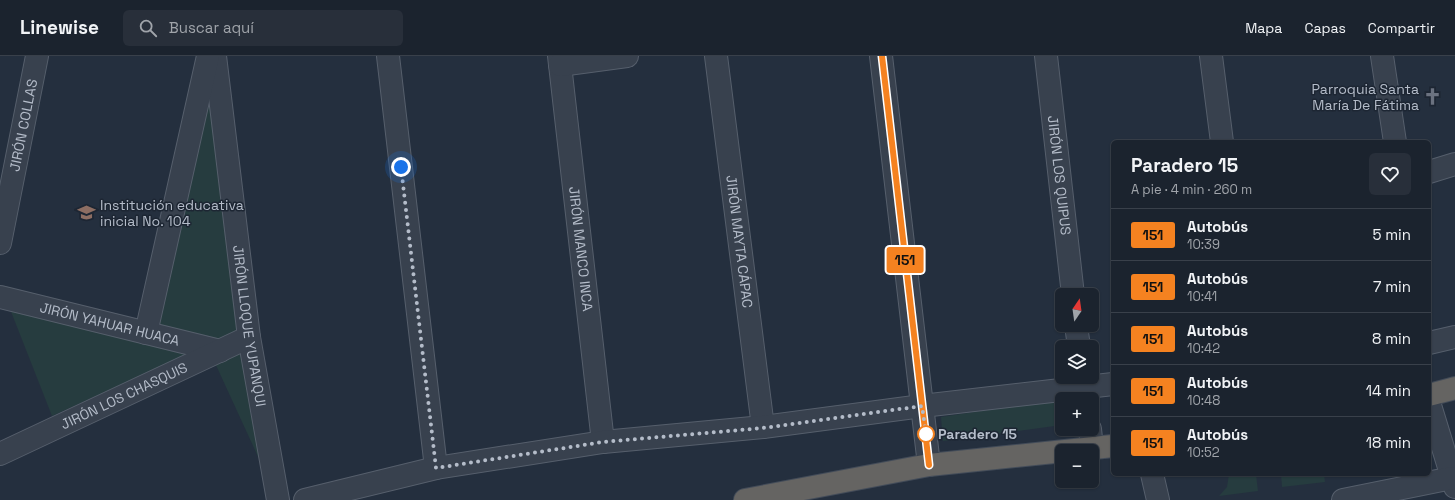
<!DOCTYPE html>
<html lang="es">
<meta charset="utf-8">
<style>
:root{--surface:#1b232e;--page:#282f3a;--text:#f1f3f6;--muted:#a0a4aa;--line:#39404a}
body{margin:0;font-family:"Space Grotesk",sans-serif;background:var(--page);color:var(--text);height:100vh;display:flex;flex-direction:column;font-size:15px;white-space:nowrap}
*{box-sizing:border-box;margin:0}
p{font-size:13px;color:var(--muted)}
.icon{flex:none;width:22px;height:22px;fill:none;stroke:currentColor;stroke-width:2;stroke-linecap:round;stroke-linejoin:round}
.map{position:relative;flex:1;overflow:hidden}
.details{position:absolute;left:1111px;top:84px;width:320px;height:336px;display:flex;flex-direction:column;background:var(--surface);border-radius:6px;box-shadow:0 1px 3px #0004,0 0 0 1px var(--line)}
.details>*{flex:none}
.badge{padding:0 8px;border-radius:3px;font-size:14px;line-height:26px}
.needle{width:26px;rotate:13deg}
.buttons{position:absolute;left:1055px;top:232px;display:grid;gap:8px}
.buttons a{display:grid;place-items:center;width:44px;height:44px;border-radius:6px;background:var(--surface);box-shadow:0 1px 3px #0004,0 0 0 1px var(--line);font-size:20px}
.you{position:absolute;width:20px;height:20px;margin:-10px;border:3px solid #fff;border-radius:50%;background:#1a73e8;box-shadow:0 0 0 6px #1a73e833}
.map>.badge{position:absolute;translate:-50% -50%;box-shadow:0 0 0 2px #fff}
.round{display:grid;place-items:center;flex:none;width:42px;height:42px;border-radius:6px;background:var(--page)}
.overview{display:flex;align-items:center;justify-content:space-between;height:68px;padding:0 20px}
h1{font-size:19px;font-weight:600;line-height:30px}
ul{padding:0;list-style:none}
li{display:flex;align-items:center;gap:12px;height:52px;padding:0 20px;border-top:1px solid var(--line)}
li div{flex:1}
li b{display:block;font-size:15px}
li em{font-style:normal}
li .badge{min-width:44px;font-weight:700;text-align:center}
header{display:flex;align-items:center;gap:24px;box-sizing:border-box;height:56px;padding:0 20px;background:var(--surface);border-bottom:1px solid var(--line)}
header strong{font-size:19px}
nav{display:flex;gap:22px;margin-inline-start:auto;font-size:14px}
.search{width:280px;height:36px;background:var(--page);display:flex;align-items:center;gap:10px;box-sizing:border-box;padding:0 14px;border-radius:6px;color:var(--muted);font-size:15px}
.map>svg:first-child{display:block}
</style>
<header>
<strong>Linewise</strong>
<div class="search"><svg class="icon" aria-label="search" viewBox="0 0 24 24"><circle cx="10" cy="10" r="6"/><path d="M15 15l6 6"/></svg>Buscar aquí</div>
<nav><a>Mapa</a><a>Capas</a><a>Compartir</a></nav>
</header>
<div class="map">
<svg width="1455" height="444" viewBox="0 0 1455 444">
<rect width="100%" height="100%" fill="#242f3e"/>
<g fill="#263c3f">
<path d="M211,33L243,271L218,284L159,269Z"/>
<path d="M10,253L193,296L52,360Z"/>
<path d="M245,290L271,429L215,307Z"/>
<path d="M1062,343V369L943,385L941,361Z"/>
<path d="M1229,418H1256L1258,435L1219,440L1227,431Z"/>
<path d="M1281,418H1324L1325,426L1282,431Z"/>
</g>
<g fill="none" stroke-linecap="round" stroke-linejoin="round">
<defs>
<g id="minor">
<path id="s1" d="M215,0L249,281L278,444"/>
<path d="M388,0L436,412"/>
<path id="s2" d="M559,0L603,386"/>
<path id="s3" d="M716,0L763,371"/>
<path d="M881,0L929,409"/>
<path id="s4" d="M1046,0L1073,239"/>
<path d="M1211,0L1222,86"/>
<path d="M1382,0L1395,86"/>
<path d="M560,9L627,0"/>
<path d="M1429,116L1455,108"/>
<path id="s5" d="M0,187L37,0"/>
<path id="s6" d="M0,241L220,295"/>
<path d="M1076,269L1079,291"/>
<path d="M146,277L208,0"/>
<path d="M1429,287L1455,281"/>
<path d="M1429,346L1455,431"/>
<path d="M1090,373L1092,392"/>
<path id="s7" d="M0,398L249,281"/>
<path d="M1152,418L1158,444"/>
<path d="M305,444L436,412L603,386L763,371L922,350L1113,328"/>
<path d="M1343,444L1452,422"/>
</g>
<g id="trunk">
<path d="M1429,339L1455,332"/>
<path d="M745,444L929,409L1113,390"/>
</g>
</defs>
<use href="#minor" stroke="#565f6c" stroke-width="24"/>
<use href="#trunk" stroke="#434c59" stroke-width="24"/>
<use href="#minor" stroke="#38414e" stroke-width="22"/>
<use href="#trunk" stroke="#656462" stroke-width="22"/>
</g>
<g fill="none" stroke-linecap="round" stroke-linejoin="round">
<defs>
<path id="line" d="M882,0L929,409"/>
</defs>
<use href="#line" stroke="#fff" stroke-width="9"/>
<use href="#line" stroke="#f58220" stroke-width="6"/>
<path stroke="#b4bcc9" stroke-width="4" stroke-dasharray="0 7.2" d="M401,111L436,412L603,386L763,372L922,350L926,378"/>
</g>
<defs>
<symbol id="church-bare" viewBox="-9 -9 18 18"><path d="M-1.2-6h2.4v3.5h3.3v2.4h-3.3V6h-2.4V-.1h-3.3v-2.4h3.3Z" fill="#6b7280" stroke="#1d2633" stroke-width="2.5" paint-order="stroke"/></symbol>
<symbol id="school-bare" viewBox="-9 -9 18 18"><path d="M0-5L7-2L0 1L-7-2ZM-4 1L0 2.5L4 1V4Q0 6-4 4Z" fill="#8d6e63" stroke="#1d2633" stroke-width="2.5" paint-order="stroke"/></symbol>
</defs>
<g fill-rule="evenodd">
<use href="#church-bare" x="1420" y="28" width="25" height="25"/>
<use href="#school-bare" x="74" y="144" width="25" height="25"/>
</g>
<circle fill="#fff" stroke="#f58220" stroke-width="2" cx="926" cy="378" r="8"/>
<g text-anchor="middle" stroke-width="3" stroke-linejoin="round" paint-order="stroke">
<g font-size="14" fill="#b4bcc9" stroke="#1d2633" text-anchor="end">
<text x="1419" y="38">Parroquia Santa<tspan x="1419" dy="16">María De Fátima</tspan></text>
<text x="100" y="154" text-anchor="start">Institución educativa<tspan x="100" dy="16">inicial No. 104</tspan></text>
</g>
<g font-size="14" fill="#b4bcc9" stroke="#1d2633">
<text dy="5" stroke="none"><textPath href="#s5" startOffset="120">JIRÓN COLLAS</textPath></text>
<text dy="5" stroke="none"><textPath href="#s4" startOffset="120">JIRÓN LOS QUIPUS</textPath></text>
<text dy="5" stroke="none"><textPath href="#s3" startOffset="187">JIRÓN MAYTA CÁPAC</textPath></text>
<text dy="5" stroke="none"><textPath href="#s2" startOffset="194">JIRÓN MANCO INCA</textPath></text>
<text dy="5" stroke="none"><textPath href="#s6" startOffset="113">JIRÓN YAHUAR HUACA</textPath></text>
<text dy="5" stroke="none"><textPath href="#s1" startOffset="272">JIRÓN LLOQUE YUPANQUI</textPath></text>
<text dy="5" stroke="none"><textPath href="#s7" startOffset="137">JIRÓN LOS CHASQUIS</textPath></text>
</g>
<g font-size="14" font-weight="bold" fill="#b4bcc9" stroke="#1d2633" text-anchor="start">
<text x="938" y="383">Paradero 15</text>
</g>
</g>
</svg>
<div class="buttons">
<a><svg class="needle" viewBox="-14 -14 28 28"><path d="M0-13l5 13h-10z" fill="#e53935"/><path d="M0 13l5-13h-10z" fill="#a0a4aa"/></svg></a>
<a><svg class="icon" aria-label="layers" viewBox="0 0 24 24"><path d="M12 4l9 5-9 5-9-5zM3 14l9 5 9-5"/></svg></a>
<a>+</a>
<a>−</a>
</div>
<div class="you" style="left:401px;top:111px"></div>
<b class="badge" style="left:905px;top:204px;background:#f58220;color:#111">151</b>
<section class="details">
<div class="overview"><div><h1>Paradero 15</h1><p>A pie · 4 min · 260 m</p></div><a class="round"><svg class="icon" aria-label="heart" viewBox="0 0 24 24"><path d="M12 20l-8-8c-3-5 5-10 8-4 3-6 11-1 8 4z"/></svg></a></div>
<ul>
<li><span class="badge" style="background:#f58220;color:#111">151</span><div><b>Autobús</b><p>10:39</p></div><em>5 min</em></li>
<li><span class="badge" style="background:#f58220;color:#111">151</span><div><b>Autobús</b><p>10:41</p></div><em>7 min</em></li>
<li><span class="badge" style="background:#f58220;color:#111">151</span><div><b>Autobús</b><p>10:42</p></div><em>8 min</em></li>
<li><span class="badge" style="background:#f58220;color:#111">151</span><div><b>Autobús</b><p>10:48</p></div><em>14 min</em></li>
<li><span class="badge" style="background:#f58220;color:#111">151</span><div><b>Autobús</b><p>10:52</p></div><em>18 min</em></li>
</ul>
</section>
</div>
